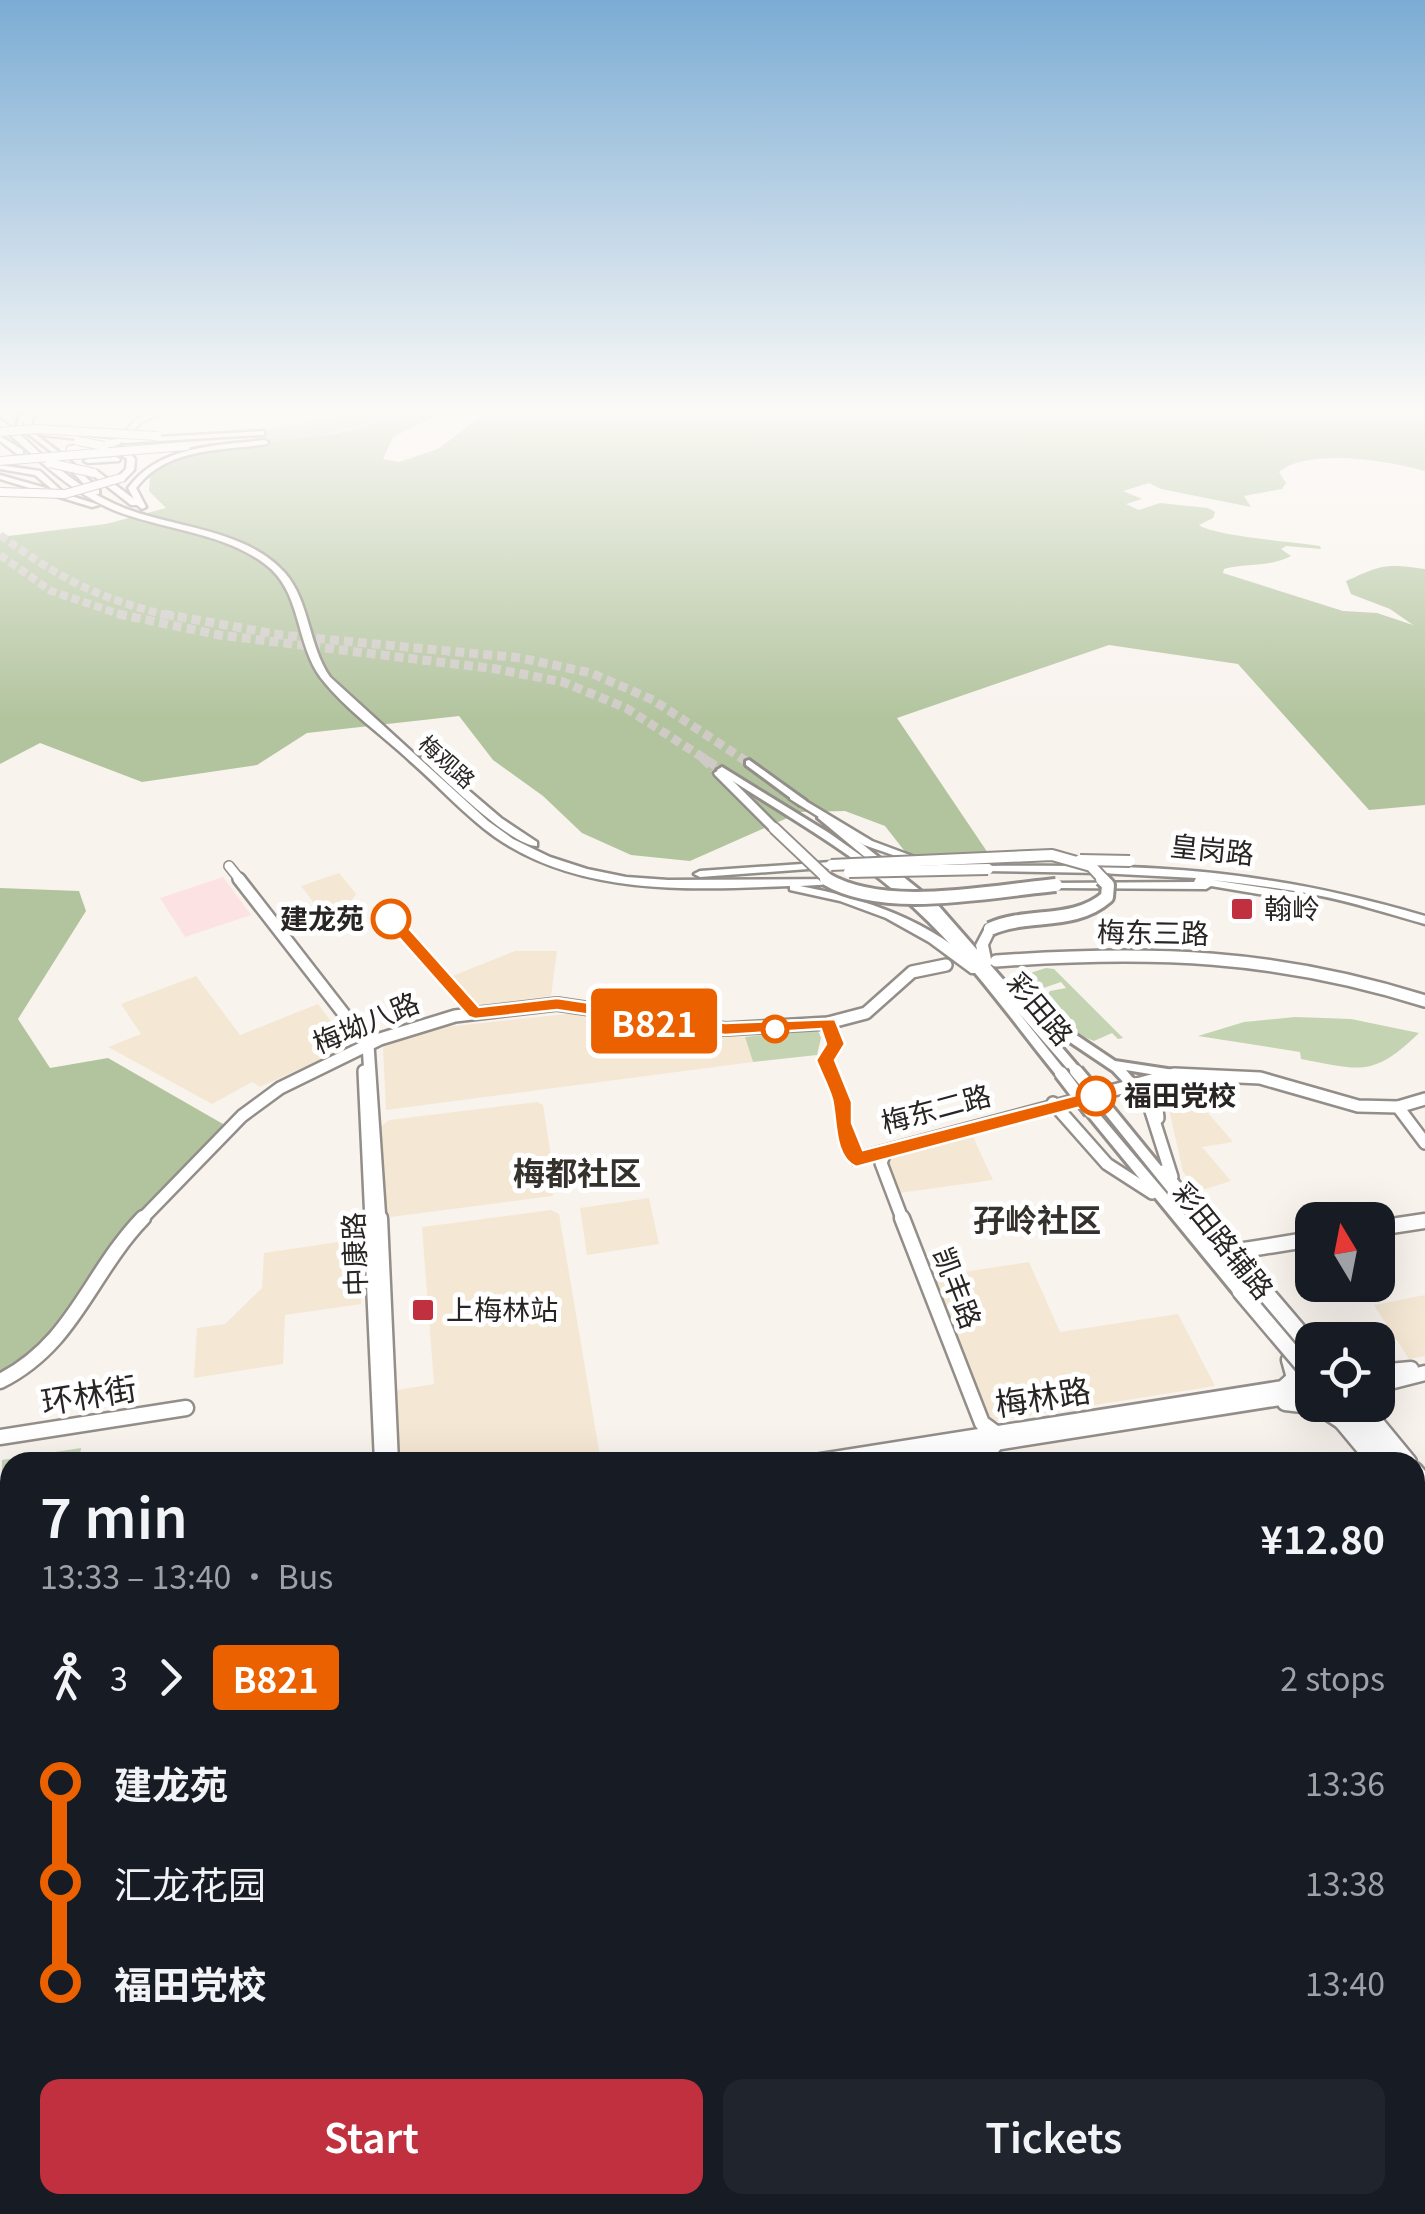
<!DOCTYPE html>
<meta charset="utf-8">
<style>
:root{--surface:#171b24;--page:#20242c;--text:#f1f3f6;--muted:#9ea1a6;--accent:#c1303f}
body{margin:0;font-family:Georgia,"Noto Sans SC",serif;background:var(--page);color:var(--text);height:100vh;display:flex;flex-direction:column;font-size:38px;white-space:nowrap}
*{box-sizing:border-box;margin:0}
p{font-size:32px;color:var(--muted)}
.icon{flex:none;width:55px;height:55px;fill:none;stroke:currentColor;stroke-width:2;stroke-linecap:round;stroke-linejoin:round}
.map{position:relative;flex:1;overflow:hidden}
.drawer{position:absolute;left:0px;top:1452px;width:1425px;height:762px;display:flex;flex-direction:column;background:var(--surface);border-radius:30px 30px 0 0;box-shadow:0 10px 40px #0002}
.drawer>*{flex:none}
.badge{padding:0 20px;border-radius:8px;font-size:35px;line-height:65px}
.needle{width:65px;rotate:350deg}
.controls{position:absolute;left:1295px;top:1202px;display:grid;gap:20px}
.controls a{display:grid;place-items:center;width:100px;height:100px;border-radius:20px;background:var(--surface);box-shadow:0 10px 40px #0002;font-size:50px}
.map>.badge{position:absolute;translate:-50% -50%;box-shadow:0 0 0 5px #fff}
.legs{display:flex;align-items:center;gap:15px;height:110px;padding:0 40px;font-size:32px}
.legs p{margin-inline-start:auto}
.overview{display:flex;align-items:center;justify-content:space-between;height:170px;padding:0 40px}
h1{font-size:55px;font-weight:600;line-height:75px}
.primary-button{display:flex;gap:20px;margin-top:auto;padding:20px 40px}
.primary-button a{flex:1;height:115px;border-radius:20px;background:var(--accent);color:#fff;font-size:40px;font-weight:600;line-height:115px;text-align:center}
.primary-button a+a{background:var(--page);color:var(--text)}
ul{padding:0 40px;list-style:none}
li{display:flex;align-items:center;gap:35px;height:100px;font-size:38px}
li i{display:grid;place-items:center;width:15px;height:100%;margin:0 12px;background:currentColor}
li i::after{content:'';width:25px;height:25px;margin:-12px;border:8px solid;border-radius:50%;background:var(--surface)}
li p{margin-inline-start:auto}
li:first-child i{background:linear-gradient(#0000 50%,currentColor 0)}
li:last-child i{background:linear-gradient(currentColor 50%,#0000 0)}
.map>svg:first-child{display:block}
</style>
<div class="map">
<svg width="1425" height="2214" viewBox="0 0 1425 2214">
<rect width="100%" height="100%" fill="#f9f3ee"/>
<g fill="#f4e8d4">
<path d="M339,873L356,894L352,900L320,911L301,886Z"/>
<path d="M515,951H557L551,996L476,1006L450,977Z"/>
<path d="M196,976L240,1035L318,1004L345,1040L342,1050L260,1087L252,1082L212,1104L108,1047L141,1034L121,1004Z"/>
<path d="M576,1013L675,1031L745,1037L753,1062L386,1110L383,1047L436,1028Z"/>
<path d="M1185,1086L1233,1142L1202,1147L1231,1181L1199,1191L1183,1172L1169,1109L1171,1094Z"/>
<path d="M537,1102L543,1105L556,1188L552,1196L391,1217L384,1211L380,1127L389,1120Z"/>
<path d="M972,1135L993,1180L899,1193L887,1163L894,1157Z"/>
<path d="M649,1198L659,1244L587,1255L580,1208Z"/>
<path d="M551,1210L559,1214L601,1462H395L391,1391L434,1384L422,1227Z"/>
<path d="M359,1239L361,1304L285,1315L283,1364L194,1378L197,1328L225,1324L262,1288L264,1253Z"/>
<path d="M1029,1262L1060,1332L1178,1314L1215,1386L988,1422L932,1281L937,1276Z"/>
<path d="M1425,1295V1356L1409,1359L1374,1305Z"/>
</g>
<path fill="#fde2e4" d="M223,877L251,915L185,937L160,898Z"/>
<g fill="#c4d4b3">
<path d="M380,410H421C369,426 318,437 264,444L260,431Z"/>
<path d="M1046,968L1054,969L1123,1038L1118,1039L1112,1033L1094,1041L1076,1034L1045,999L1050,991L1066,988L1061,982L1026,994L1011,979Z"/>
<path d="M1295,1017L1351,1019L1419,1033C1373,1078 1360,1070 1301,1059L1300,1052L1198,1036L1244,1022Z"/>
<path d="M817,1028L821,1038L817,1055L753,1062L745,1037Z"/>
<path d="M81,1448L79,1462H10V1574L0,1576L2,1460Z"/>
</g>
<g fill="#b2c49e">
<path d="M421,410L437,415L393,437L383,459L399,462L438,449L490,410H1425V471C1390,461 1308,447 1279,472L1286,483L1282,489L1244,496L1251,507L1161,489L1149,483L1123,491L1142,499L1126,504L1139,510L1160,503L1208,508L1215,512L1213,518L1199,525C1214,536 1295,542 1320,546L1321,549L1286,546L1281,549L1291,556C1271,567 1247,563 1224,569L1223,573L1343,611L1377,613L1413,625L1390,609L1351,594L1346,581C1381,565 1385,563 1425,569V805L1369,810L1238,664L1109,645L897,718L990,856L910,858L885,826L845,811L801,812L690,861L631,855L582,833L543,796L493,760L459,716L307,733L257,765L142,782L40,743L0,764V537L106,524L166,508L149,491L150,477C188,441 286,442 338,433C366,427 393,418 421,410Z"/>
<path d="M0,888L79,891L86,911L18,1019L50,1068L108,1058L230,1128L152,1207L76,1313L0,1381Z"/>
</g>
<g fill="none" stroke-linecap="round" stroke-linejoin="round">
<g stroke="#cfcac6" stroke-width="8" stroke-dasharray="8 4" stroke-linecap="butt">
<path d="M0,535C62,580 99,599 174,617"/>
<path d="M0,555L51,591L128,617"/>
</g>
<g stroke="#cfcac6" stroke-width="9" stroke-dasharray="9 5" stroke-linecap="butt">
<path d="M118,614L219,635L496,669L563,682L626,708L722,770"/>
<path d="M164,614L281,635L521,658L591,673L653,700L749,763"/>
</g>
<path stroke="#cfcac6" stroke-width="8" stroke-dasharray="8 4" stroke-linecap="butt" d="M263,440L336,428L408,410"/>
<path stroke="#cfcac6" stroke-width="10" stroke-dasharray="10 5" stroke-linecap="butt" d="M703,758L719,773"/>
<defs>
<path id="secondary-far4" d="M70,449L117,442L139,421L161,410"/>
<path id="secondary-far3" d="M229,866L241,881"/>
<g id="secondary-far2">
<path d="M239,879L368,1045L380,1221"/>
<path d="M996,961C1151,950 1276,954 1425,1001"/>
<path d="M828,1023L835,1044L825,1060L843,1102V1123L856,1159"/>
<path d="M364,1071L371,1221"/>
<path d="M1131,1083L1150,1108L1172,1177"/>
<path d="M1053,1103L1107,1164L1152,1193"/>
<path d="M1398,1107L1425,1143"/>
<path d="M1158,1118L1156,1100L1160,1089L1183,1078"/>
<path d="M884,1155L881,1163L903,1221"/>
<path d="M856,1159L1174,1074L1260,1078L1358,1106L1398,1107L1425,1099"/>
<path d="M1163,1171L1205,1221"/>
<path d="M140,1221L242,1116L280,1088L380,1039L455,1016L557,1004L725,1029L828,1023L866,1013L912,972L946,965"/>
</g>
<g id="secondary-far1">
<path d="M371,1218L382,1462"/>
<path d="M380,1218L391,1462"/>
<path d="M902,1218L982,1423L997,1434"/>
<path d="M1203,1218L1312,1346"/>
<path d="M1378,1228L1425,1221"/>
<path d="M1232,1252L1312,1239"/>
<path d="M1378,1372L1411,1369"/>
<path d="M0,1381C74,1344 89,1274 143,1218"/>
<path d="M1378,1385L1425,1373"/>
<path d="M1285,1403L1319,1407L1342,1422"/>
<path d="M1362,1405L1409,1462"/>
<path d="M1340,1420L1375,1462"/>
<path d="M0,1437L186,1408"/>
<path d="M934,1458L954,1462"/>
<path d="M815,1462L1283,1388L1294,1378L1289,1360"/>
<path d="M874,1462L1280,1398L1312,1389"/>
<path d="M978,1462L994,1446"/>
<path d="M1415,1470L1425,1482"/>
<path d="M0,1588L10,1587"/>
<path d="M0,1599L10,1597"/>
</g>
<g id="secondary">
<path d="M1415,1829L1425,1820"/>
<path d="M406,2214L420,2205"/>
<path d="M430,2214L441,2205"/>
</g>
<g id="primary">
<path d="M32,410H39L25,418L22,424L65,457L99,490V494H93L61,459L17,425L20,416Z"/>
<path d="M749,760L806,801V805H800L746,765V761Z"/>
<path d="M722,767L829,833L877,867L818,818L819,816H827L936,903L1028,1008H1036L1115,1061L1174,1070L1178,1071L1180,1074L1178,1077L1174,1078L1126,1070L1137,1083L1131,1087L1127,1086L1113,1071L1040,1022L1082,1071L1080,1074H1072L1018,1012L1067,1073L1061,1077L1057,1076C1006,1013 959,944 896,892C842,846 778,811 719,772L717,770Z"/>
<path d="M1107,1104L1111,1105L1312,1351V1367L1307,1365L1247,1291L1245,1295L1240,1297L1235,1295L1085,1112L1091,1108L1095,1109L1222,1259L1103,1111L1101,1108Z"/>
<path d="M1329,1405H1359L1405,1457L1407,1462H1376Z"/>
<path d="M1415,1475L1425,1482V1528L1415,1522Z"/>
<path d="M1048,2205H1074L1070,2214H1044Z"/>
<path d="M1269,2205H1291L1289,2214H1267Z"/>
</g>
<g id="highway">
<path d="M38,410H47L32,417V426L43,431L112,440L108,442L42,435L25,429L24,416Z"/>
<path d="M0,420C15,429 28,442 41,454C66,475 93,496 124,508C175,528 246,529 285,573C310,602 308,645 330,677L488,821L513,839L550,857L587,869L626,877L668,880L840,879L842,881L836,884L800,886C864,898 935,922 981,970L979,973H971L929,942L886,918L840,901L790,890V886C691,890 580,896 495,837C464,815 439,786 410,761C381,734 346,710 321,678C295,643 302,591 265,564C222,532 165,530 116,511C71,493 36,457 0,426Z"/>
<path d="M264,431V435H261L124,443L120,441L124,439Z"/>
<path d="M0,436L23,450V454H17L0,441Z"/>
<path d="M264,440L268,442L267,444C221,451 167,447 136,488L146,507L142,509L137,505H131L90,473L97,471L134,499L128,488C160,445 215,446 264,440Z"/>
<path d="M101,444L125,448L135,459L134,470L124,480L117,478L126,469L127,459L119,452L101,448Z"/>
<path d="M116,457L120,459L119,461L88,463L84,461L88,459Z"/>
<path d="M0,465L40,471L65,494L99,505L92,507L0,479V475L53,490L35,475L0,469Z"/>
<path d="M426,754L501,818L537,842V846C511,846 444,779 422,759L421,757Z"/>
<path d="M719,770L723,771L778,826V830H770L715,775L714,773Z"/>
<path d="M794,794L872,841L923,860L917,863L913,862L864,845L790,799V795Z"/>
<path d="M831,862L837,865L835,867L700,877L694,874L700,871Z"/>
<path d="M988,866C1081,865 1175,865 1266,880C1320,888 1373,901 1425,916V924C1389,914 1353,902 1316,895C1282,888 1247,884 1212,880L1306,894L1312,898L1306,902L1211,886L1206,889L1056,888L1052,887V883L1194,882L1196,878L1099,873L984,871V867Z"/>
<path d="M990,925L996,929L988,945L992,964L986,968L980,964L976,945L986,926Z"/>
<path d="M1425,1912V1940L1415,1946V1918Z"/>
<path d="M1425,1972L1423,2001H1425V2028L1415,2033V1977Z"/>
<path d="M1163,2205H1191L1187,2214H1159Z"/>
<path d="M1223,2205H1251L1247,2214H1219Z"/>
</g>
</defs>
<use href="#secondary-far4" stroke="#938e89" stroke-width="9"/>
<use href="#secondary-far3" stroke="#938e89" stroke-width="12"/>
<use href="#secondary-far2" stroke="#938e89" stroke-width="16"/>
<use href="#secondary-far1" stroke="#938e89" stroke-width="19"/>
<use href="#secondary" stroke="#938e89" stroke-width="22"/>
<use href="#primary" stroke="#938e89" stroke-width="6"/>
<use href="#highway" stroke="#938e89" stroke-width="5"/>
<use href="#secondary-far4" stroke="#fff" stroke-width="6"/>
<use href="#secondary-far3" stroke="#fff" stroke-width="9"/>
<use href="#secondary-far2" stroke="#fff" stroke-width="11"/>
<use href="#secondary-far1" stroke="#fff" stroke-width="14"/>
<use href="#secondary" stroke="#fff" stroke-width="18"/>
<use href="#primary" fill="#fff" fill-rule="evenodd"/>
<use href="#highway" fill="#fff" fill-rule="evenodd"/>
<defs>
<g id="primary-bridge-far1">
<path d="M1076,1071L1107,1108"/>
<path d="M1061,1073L1091,1112"/>
</g>
<path id="primary-bridge" d="M1240,1291L1312,1376"/>
<g id="highway-bridge-far2">
<path d="M0,432L36,429L157,436"/>
<path d="M78,441L104,446"/>
<path d="M0,461L186,446"/>
<path d="M50,463L94,473"/>
<path d="M0,492L65,494L121,478"/>
</g>
<g id="highway-bridge-far1">
<path d="M774,828L830,881"/>
<path d="M1080,860L1130,861"/>
<path d="M831,865L1052,855L1091,866L1105,881"/>
<path d="M849,872L988,869"/>
</g>
<g id="highway-bridge">
<path d="M826,879C885,914 990,891 1056,885"/>
<path d="M990,929C1028,912 1074,926 1107,897L1108,885L1102,879"/>
</g>
</defs>
<use href="#primary-bridge-far1" stroke="#938e89" stroke-width="18" stroke-linecap="butt"/>
<use href="#primary-bridge" stroke="#938e89" stroke-width="20" stroke-linecap="butt"/>
<use href="#highway-bridge-far2" stroke="#938e89" stroke-width="10" stroke-linecap="butt"/>
<use href="#highway-bridge-far1" stroke="#938e89" stroke-width="14" stroke-linecap="butt"/>
<use href="#highway-bridge" stroke="#938e89" stroke-width="18" stroke-linecap="butt"/>
<use href="#primary-bridge-far1" stroke="#fff" stroke-width="12"/>
<use href="#primary-bridge" stroke="#fff" stroke-width="15"/>
<use href="#highway-bridge-far2" stroke="#fff" stroke-width="8"/>
<use href="#highway-bridge-far1" stroke="#fff" stroke-width="10"/>
<use href="#highway-bridge" stroke="#fff" stroke-width="12"/>
</g>
<linearGradient id="sky" x2="0" y2="1"><stop stop-color="#7bacd4"/><stop offset="0.57" stop-color="#fcfaf7"/><stop offset="1" stop-color="#fcfaf7" stop-opacity="0"/></linearGradient>
<rect width="1425" height="720" fill="url(#sky)"/>
<path fill="#eb6100" stroke="#fff" stroke-width="2.5" d="M385,915H397L479,1007L557,998L725,1023L835,1019L845,1044L835,1060L852,1102V1123L863,1150L1096,1090L1106,1096L1096,1103L856,1167C833,1157 837,1119 832,1099C828,1086 821,1073 816,1060L826,1044L821,1029L725,1035L557,1010L475,1019L469,1017L385,922Z"/>
<g fill="#c1303f" stroke="#fff" stroke-width="4">
<rect x="1230" y="897" width="24" height="24" rx="5"/>
<rect x="411" y="1298" width="24" height="24" rx="5"/>
</g>
<g fill="#fff" stroke="#eb6100" stroke-width="5">
<circle cx="391" cy="919" r="18"/>
<circle cx="775" cy="1029" r="12"/>
<circle cx="1096" cy="1096" r="18"/>
</g>
<g text-anchor="middle" stroke-width="10" stroke-linejoin="round" paint-order="stroke">
<g font-size="22" fill="#282524" stroke="#fff">
<text transform="translate(447 762) rotate(42)" y="8">梅观路</text>
</g>
<g font-size="28" fill="#282524" stroke="#fff">
<text transform="translate(1212 850) rotate(6)" y="10">皇岗路</text>
<text transform="translate(1153 933) rotate(1)" y="10">梅东三路</text>
<text transform="translate(1040 1009) rotate(50)" y="10">彩田路</text>
<text transform="translate(366 1023) rotate(-23)" y="10">梅坳八路</text>
<text transform="translate(936 1109) rotate(-15)" y="10">梅东二路</text>
<text transform="translate(1223 1241) rotate(51)" y="10">彩田路辅路</text>
<text transform="translate(355 1254) rotate(-92)" y="10">中康路</text>
<text transform="translate(957 1288) rotate(69)" y="10">凯丰路</text>
</g>
<g font-size="28" fill="#282524" stroke="#fff" text-anchor="start">
<text x="1264" y="919">翰岭</text>
<text x="446" y="1320">上梅林站</text>
</g>
<g font-size="28" font-weight="bold" fill="#282524" stroke="#fff" text-anchor="end">
<text x="364" y="929">建龙苑</text>
<text x="1124" y="1106" text-anchor="start">福田党校</text>
</g>
<g font-size="32" font-weight="bold" fill="#35312d" stroke="#fff">
<text x="577" y="1185">梅都社区</text>
<text x="1037" y="1232">孖岭社区</text>
</g>
<g font-size="32" fill="#282524" stroke="#fff">
<text transform="translate(89 1396) rotate(-9)" y="11">环林街</text>
<text transform="translate(1043 1398) rotate(-9)" y="11">梅林路</text>
</g>
</g>
</svg>
<div class="controls">
<a><svg class="needle" viewBox="-14 -14 28 28"><path d="M0-13l5 13h-10z" fill="#e53935"/><path d="M0 13l5-13h-10z" fill="#9ea1a6"/></svg></a>
<a><svg class="icon" aria-label="locate" viewBox="0 0 24 24"><circle cx="12" cy="12" r="6"/><path d="M12 2v4M12 18v4M2 12h4M18 12h4"/></svg></a>
</div>
<b class="badge" style="left:654px;top:1021px;background:#eb6100;color:#fff">B821</b>
<section class="drawer">
<div class="overview"><div><h1>7 min</h1><p>13:33 – 13:40 · Bus</p></div><b>¥12.80</b></div>
<div class="legs"><svg class="icon" aria-label="walk" viewBox="0 0 24 24"><circle cx="13" cy="4" r="2"/><path d="M13 8l-2 6 4 7M11 14l-3 7M7 12l3-4h3l4 4"/></svg>3<svg class="icon" aria-label="forward" viewBox="0 0 24 24"><path d="M9 5l7 7-7 7"/></svg><b class="badge" style="background:#eb6100;color:#fff">B821</b><p>2 stops</p></div>
<ul>
<li><i style="color:#eb6100"></i><b>建龙苑</b><p>13:36</p></li>
<li><i style="color:#eb6100"></i><span>汇龙花园</span><p>13:38</p></li>
<li><i style="color:#eb6100"></i><b>福田党校</b><p>13:40</p></li>
</ul>
<div class="primary-button"><a>Start</a><a>Tickets</a></div>
</section>
</div>
